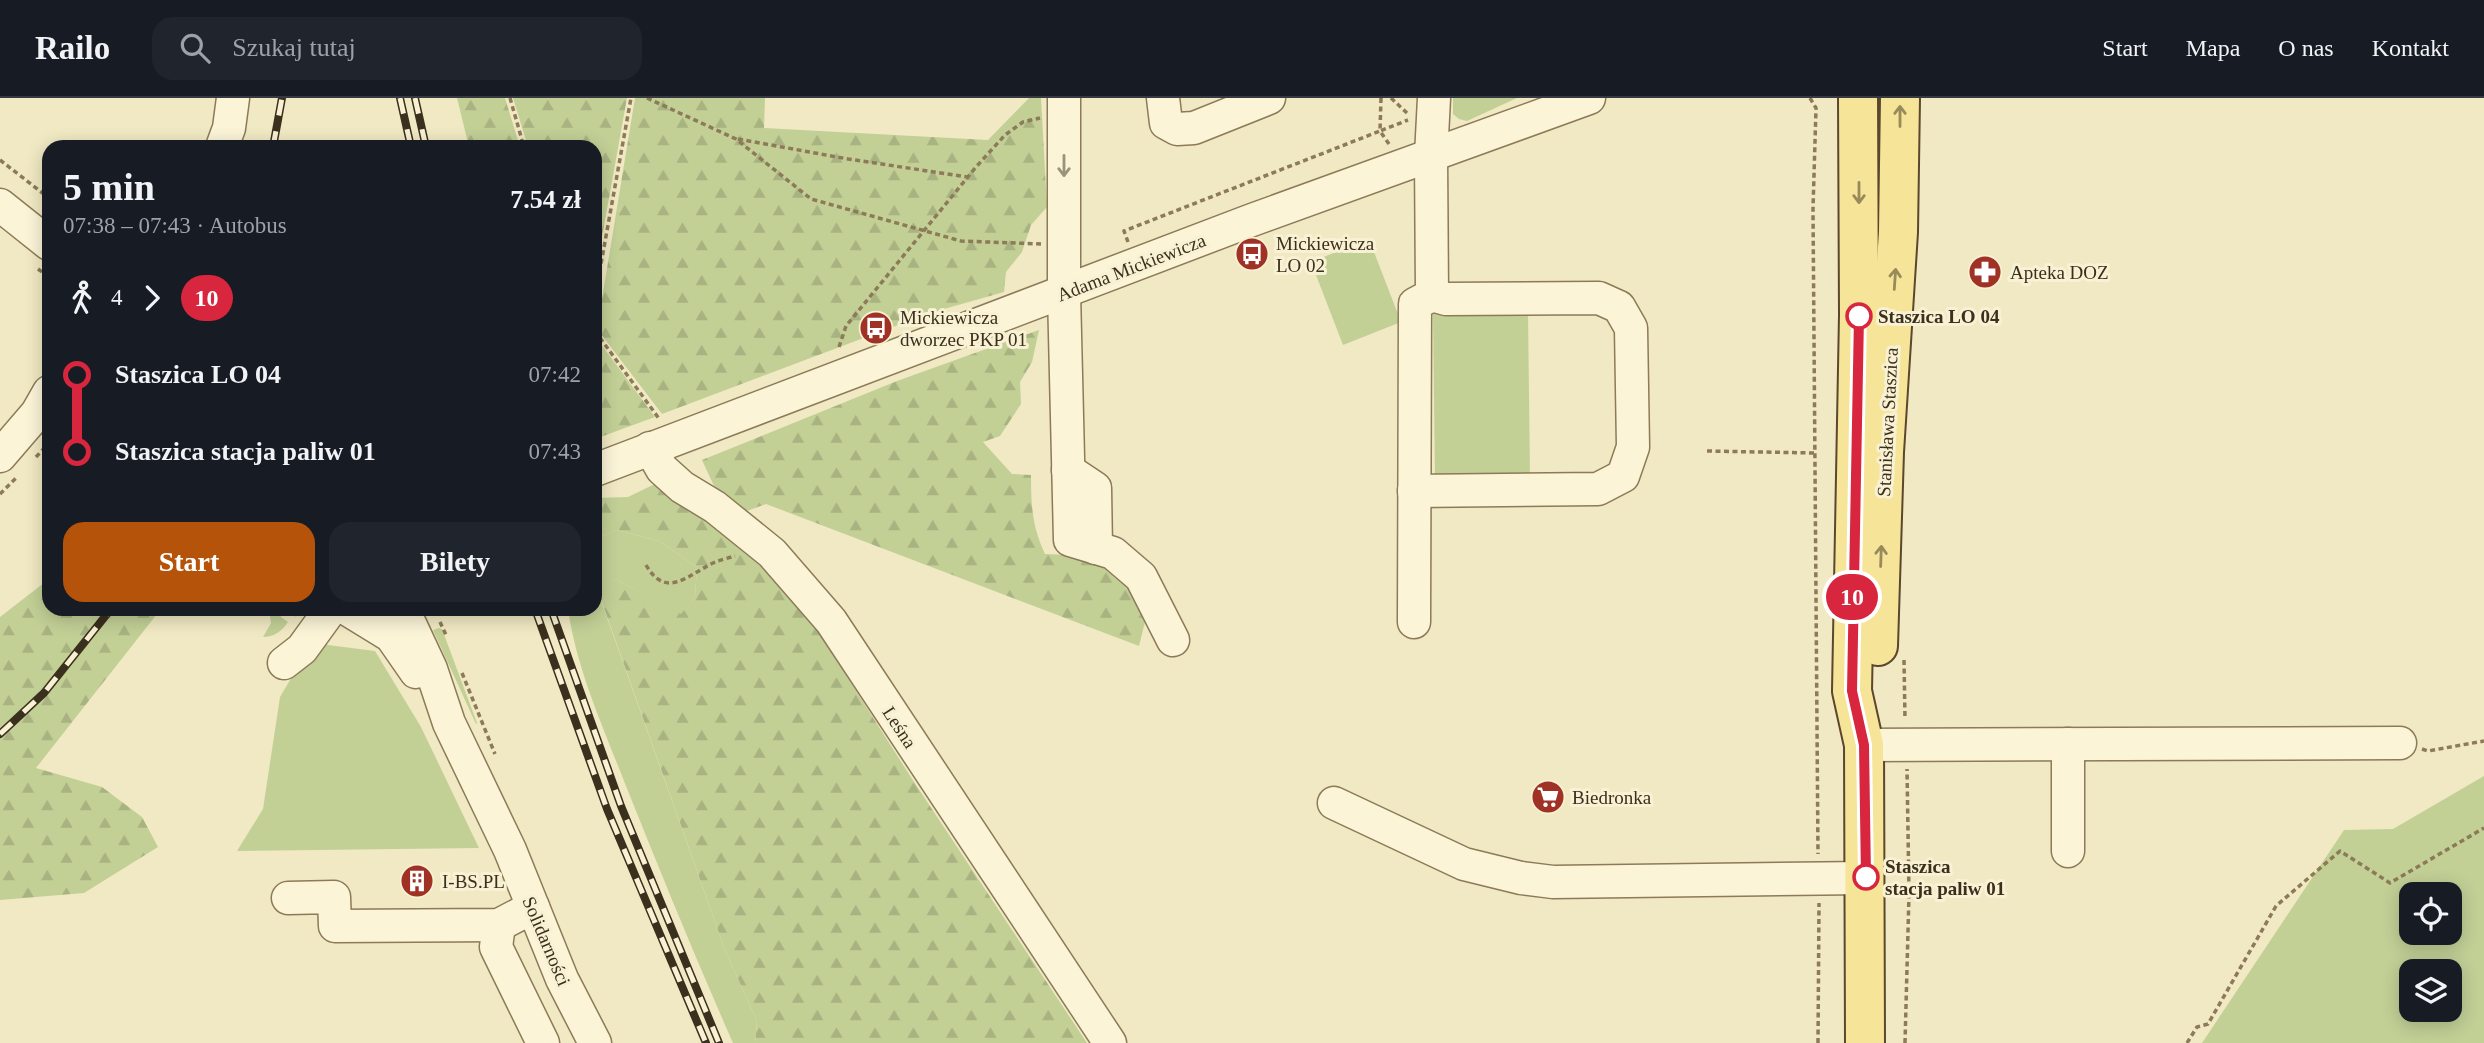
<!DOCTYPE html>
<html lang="pl">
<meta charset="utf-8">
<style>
:root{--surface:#171b24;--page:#20242c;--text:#f1f3f6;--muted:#9ea1a6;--line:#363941;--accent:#b45309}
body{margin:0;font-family:Georgia,serif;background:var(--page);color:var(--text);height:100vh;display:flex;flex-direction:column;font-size:26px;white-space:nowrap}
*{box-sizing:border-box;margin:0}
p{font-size:23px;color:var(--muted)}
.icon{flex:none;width:38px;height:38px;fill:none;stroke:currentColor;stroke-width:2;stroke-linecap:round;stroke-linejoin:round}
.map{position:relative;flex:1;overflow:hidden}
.details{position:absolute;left:42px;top:42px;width:560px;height:476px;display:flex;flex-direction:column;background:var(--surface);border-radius:21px;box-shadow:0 4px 18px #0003}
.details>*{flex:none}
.badge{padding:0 14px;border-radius:23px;font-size:24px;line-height:46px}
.controls{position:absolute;left:2399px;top:784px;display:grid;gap:14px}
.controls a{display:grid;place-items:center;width:63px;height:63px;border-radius:14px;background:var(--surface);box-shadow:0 4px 18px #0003;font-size:35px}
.map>.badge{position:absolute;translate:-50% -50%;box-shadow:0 0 0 4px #fff}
.legs{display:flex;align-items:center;gap:10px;height:77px;padding:0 21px;font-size:23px}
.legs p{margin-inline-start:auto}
.overview{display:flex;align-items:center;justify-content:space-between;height:119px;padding:0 21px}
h1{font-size:38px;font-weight:700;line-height:52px}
.button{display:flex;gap:14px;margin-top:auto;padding:14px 21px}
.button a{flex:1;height:80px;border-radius:21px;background:var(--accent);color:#fff;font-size:28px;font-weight:700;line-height:80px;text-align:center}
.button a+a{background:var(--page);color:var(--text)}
ul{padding:0 21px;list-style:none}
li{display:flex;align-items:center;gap:24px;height:77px;font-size:26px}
li i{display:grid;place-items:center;width:10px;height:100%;margin:0 9px;background:currentColor}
li i::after{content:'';width:18px;height:18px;margin:-9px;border:5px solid;border-radius:50%;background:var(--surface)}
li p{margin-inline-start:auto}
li:first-child i{background:linear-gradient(#0000 50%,currentColor 0)}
li:last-child i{background:linear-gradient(currentColor 50%,#0000 0)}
header{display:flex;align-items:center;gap:42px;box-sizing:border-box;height:98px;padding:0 35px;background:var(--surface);border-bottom:2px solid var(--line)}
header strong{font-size:33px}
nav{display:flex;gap:38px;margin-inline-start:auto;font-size:24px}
.search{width:490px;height:63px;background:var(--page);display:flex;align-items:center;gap:18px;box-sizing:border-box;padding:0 24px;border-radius:21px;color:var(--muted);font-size:26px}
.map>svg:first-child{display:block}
</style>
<header>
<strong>Railo</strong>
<div class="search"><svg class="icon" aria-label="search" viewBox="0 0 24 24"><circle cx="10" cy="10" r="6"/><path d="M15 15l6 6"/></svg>Szukaj tutaj</div>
<nav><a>Start</a><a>Mapa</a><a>O nas</a><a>Kontakt</a></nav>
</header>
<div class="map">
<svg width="2484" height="945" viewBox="0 0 2484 945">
<defs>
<pattern id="forest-firs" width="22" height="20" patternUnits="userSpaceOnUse" patternTransform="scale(1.75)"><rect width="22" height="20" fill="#c2d096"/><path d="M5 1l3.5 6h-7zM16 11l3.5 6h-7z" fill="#a8b381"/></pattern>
</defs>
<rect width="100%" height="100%" fill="#f1e9c3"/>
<g fill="#c2d096" fill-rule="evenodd">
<path d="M1453,0H1517L1467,23L1459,21L1453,16Z"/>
<path d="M1369,141L1401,224L1343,247L1311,164Z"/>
<path d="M1528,214L1530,381L1435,383L1433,215Z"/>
<path d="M617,432L659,443L697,469L695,499L681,517L615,481L599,497L725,852L757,923L755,945H733C695,859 659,771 624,683C603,629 576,569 568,511H595V441Z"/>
<path d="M269,511H279L281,519L288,524C282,533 274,539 263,539L271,525Z"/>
<path d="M439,530L442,531L477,625L476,626L433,532Z"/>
<path d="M315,540L328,547L375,553L421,629L479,750L237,753L263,711L280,599Z"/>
<path d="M2484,678V945H2202L2344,732L2393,731ZM2412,796H2450V835H2412ZM2412,873H2450V912H2412Z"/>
</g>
<g fill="url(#forest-firs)">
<path d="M457,0H505L520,49H469Z"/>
<path d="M513,0H627L595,178V49H528Z"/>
<path d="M635,0H765L764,30L988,42L1029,0H1041L1047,109L1031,127L1022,154L1006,174L1004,194L930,215L662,316L597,231Z"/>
<path d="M1039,232L1032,264L1020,284L1021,306L1000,338L983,344L1012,376L1031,377C1031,407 1032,428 1045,456L1094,458L1115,480L1141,497L1148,512L1139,548L766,406L747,413L714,388L702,362L897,283Z"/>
<path d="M595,238L655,319L595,341Z"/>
<path d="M659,384L746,448L795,497L914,684L1087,945H755L757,923L725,852L599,496L615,481L681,516L695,499L697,469L659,443L617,432L595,441V400L628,399Z"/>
<path d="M49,481V511H155L157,516L36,670L102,689L142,719L158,749L84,795L0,802V519Z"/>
</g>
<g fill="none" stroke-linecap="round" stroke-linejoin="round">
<defs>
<g id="minor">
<path d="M1064,0V195L1070,442L1113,455L1141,479L1173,542"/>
<path d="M1163,0L1166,25L1177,31L1194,30L1269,0"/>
<path d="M222,49L229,30L233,0"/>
<path d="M0,107L49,146"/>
<path d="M650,350L662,371L682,389L715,409L772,455L831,523L1110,945"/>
<path d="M0,358L37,315L49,294"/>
<path d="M595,372L1252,122L1589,0"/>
<path d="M1068,372L1095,390L1096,450"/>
<path d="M1414,393L1598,391L1623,378L1633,349L1631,230L1619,209L1599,200L1446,201L1432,197"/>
<path d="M347,511L391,538L416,574"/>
<path d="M403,511L431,571L449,625L510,752L562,881L595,945"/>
<path d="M1414,524L1415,206L1432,197L1431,58L1434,0"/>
<path d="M284,565L302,551L331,511"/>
<path d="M2068,646V753"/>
<path d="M1864,647L2400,645"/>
<path d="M1334,705L1464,766L1521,780L1553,784L1865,780"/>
<path d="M288,800L334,799L335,828L499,827L533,809"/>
<path d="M499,827L496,849L543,945"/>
</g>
<g id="major">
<path d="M1858,0L1859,217L1852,593L1864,647L1865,945"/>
<path d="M1878,548L1884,354L1898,134L1900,0"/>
</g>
</defs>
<use href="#minor" stroke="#8c7a58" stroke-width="35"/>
<use href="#major" stroke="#5a472d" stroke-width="42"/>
<g stroke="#8c7a58" stroke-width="3.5" stroke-dasharray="5 3.5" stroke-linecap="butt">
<path d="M510,0L524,49"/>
<path d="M647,0L736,41L811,101L961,143L1041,146"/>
<path d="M1391,0L1407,15"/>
<path d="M1810,0L1816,10L1813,111L1818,756"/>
<path d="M738,41L848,61L968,79"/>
<path d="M1389,46L1380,33L1408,22"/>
<path d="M0,62L49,100"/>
<path d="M1128,144L1124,133L1380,33L1381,0"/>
<path d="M38,171L49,179"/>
<path d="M595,199L631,0"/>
<path d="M595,233L660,322"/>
<path d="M839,249L846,228L976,69L1005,37L1023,24L1040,20"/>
<path d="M1707,353L1815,355"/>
<path d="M36,359L49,345"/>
<path d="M0,396L18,378"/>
<path d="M646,467C666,502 688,477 713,465C720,462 728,460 735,458"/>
<path d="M289,511L297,517"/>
<path d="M440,524L447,539"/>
<path d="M1904,562L1905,621"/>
<path d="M462,575L495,656"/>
<path d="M2422,651L2428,653L2484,643"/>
<path d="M1818,945L1819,805"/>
<path d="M1905,945L1909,796L1907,671"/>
<path d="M2187,945L2197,929L2208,926L2276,808L2340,753L2390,785L2484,730"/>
</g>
<use href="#minor" stroke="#fbf4d7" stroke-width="32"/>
<use href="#major" stroke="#f6e498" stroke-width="38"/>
<defs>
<g id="rail">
<path d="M400,0L411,49"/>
<path d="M415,0L426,49"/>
<path d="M273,49L282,0"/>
<path d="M535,511L607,711L706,945"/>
<path d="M551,511L621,708L719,945"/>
<path d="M0,636L44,595L111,511"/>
</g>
</defs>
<use href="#rail" stroke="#3b2f1d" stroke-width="8"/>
<use href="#rail" stroke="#f8f1d3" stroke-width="5" stroke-dasharray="16" stroke-linecap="butt"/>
</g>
<defs><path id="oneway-shaft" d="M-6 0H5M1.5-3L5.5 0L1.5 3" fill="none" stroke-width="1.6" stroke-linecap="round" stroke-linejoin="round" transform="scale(1.75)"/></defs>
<g stroke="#988a5a">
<use href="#oneway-shaft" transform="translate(1900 18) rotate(-90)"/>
<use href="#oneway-shaft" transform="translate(1859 95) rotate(90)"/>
<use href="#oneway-shaft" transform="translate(1895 181) rotate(-86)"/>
<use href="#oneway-shaft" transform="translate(1881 458) rotate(-88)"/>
</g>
<use stroke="#9b927a" href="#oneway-shaft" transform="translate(1064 68) rotate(90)"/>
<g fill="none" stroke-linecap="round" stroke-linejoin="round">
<defs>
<path id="line-1" d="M1859,218L1852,593L1864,647L1866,779"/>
</defs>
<use href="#line-1" stroke="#fff" stroke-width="16"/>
<use href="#line-1" stroke="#d7263d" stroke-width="10"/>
</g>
<defs>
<symbol id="bus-disc" viewBox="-11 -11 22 22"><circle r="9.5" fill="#9f3224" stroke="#f8f1d3"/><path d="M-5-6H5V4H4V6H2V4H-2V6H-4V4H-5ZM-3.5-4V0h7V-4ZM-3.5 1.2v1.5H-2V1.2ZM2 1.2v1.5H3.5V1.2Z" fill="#fff"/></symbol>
<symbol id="pharmacy-disc" viewBox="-11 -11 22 22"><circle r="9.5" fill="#9f3224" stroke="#f8f1d3"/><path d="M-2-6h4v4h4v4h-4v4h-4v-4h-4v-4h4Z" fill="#fff"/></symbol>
<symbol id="supermarket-disc" viewBox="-11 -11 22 22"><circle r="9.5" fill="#9f3224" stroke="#f8f1d3"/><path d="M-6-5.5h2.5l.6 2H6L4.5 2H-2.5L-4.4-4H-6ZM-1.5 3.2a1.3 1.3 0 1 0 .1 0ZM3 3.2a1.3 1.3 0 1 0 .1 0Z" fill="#fff"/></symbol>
<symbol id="building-disc" viewBox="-11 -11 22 22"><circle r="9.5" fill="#9f3224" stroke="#f8f1d3"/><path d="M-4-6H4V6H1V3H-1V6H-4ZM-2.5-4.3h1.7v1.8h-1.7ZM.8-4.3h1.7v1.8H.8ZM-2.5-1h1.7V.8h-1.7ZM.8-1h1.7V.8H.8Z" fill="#fff"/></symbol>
</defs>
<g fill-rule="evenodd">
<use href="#bus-disc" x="1233" y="137" width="38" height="38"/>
<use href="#pharmacy-disc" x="1966" y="155" width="38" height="38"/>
<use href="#bus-disc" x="857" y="211" width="38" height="38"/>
<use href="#supermarket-disc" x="1529" y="680" width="38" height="38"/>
<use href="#building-disc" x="398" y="764" width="38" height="38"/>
</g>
<g fill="#fff" stroke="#d7263d" stroke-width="3.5">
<circle cx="1859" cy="218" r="12"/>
<circle cx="1866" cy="779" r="12"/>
</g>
<g text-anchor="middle" stroke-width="6" stroke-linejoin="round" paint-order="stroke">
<g font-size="19" fill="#3b2f1d" stroke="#f8f1d3" text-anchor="start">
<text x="1276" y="152">Mickiewicza<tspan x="1276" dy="22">LO 02</tspan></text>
<text x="2010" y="181">Apteka DOZ</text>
<text x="900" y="226">Mickiewicza<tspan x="900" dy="22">dworzec PKP 01</tspan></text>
<text x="1572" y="706">Biedronka</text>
<text x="442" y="790">I-BS.PL</text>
</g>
<g font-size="19" fill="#3b2f1d" stroke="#f8f1d3">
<text transform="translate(1131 169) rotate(-21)" y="7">Adama Mickiewicza</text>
<text transform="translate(1887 324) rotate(-87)" y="7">Stanisława Staszica</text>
<text transform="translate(900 629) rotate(57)" y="7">Leśna</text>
<text transform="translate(547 843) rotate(67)" y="7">Solidarności</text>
</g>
<g font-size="19" font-weight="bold" fill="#3b2f1d" stroke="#f8f1d3" text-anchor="start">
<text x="1878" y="225">Staszica LO 04</text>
<text x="1885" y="775">Staszica<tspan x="1885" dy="22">stacja paliw 01</tspan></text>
</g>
</g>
</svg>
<div class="controls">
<a><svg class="icon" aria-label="locate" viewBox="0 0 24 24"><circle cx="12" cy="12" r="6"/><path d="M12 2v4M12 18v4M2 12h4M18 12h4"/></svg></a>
<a><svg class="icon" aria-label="layers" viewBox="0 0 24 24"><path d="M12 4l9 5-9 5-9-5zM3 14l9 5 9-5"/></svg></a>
</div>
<b class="badge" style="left:1852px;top:499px;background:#d7263d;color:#fff">10</b>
<section class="details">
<div class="overview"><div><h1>5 min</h1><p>07:38 – 07:43 · Autobus</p></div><b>7.54 zł</b></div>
<div class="legs"><svg class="icon" aria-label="walk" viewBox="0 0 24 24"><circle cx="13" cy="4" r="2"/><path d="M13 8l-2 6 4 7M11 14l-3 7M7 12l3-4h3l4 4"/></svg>4<svg class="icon" aria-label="forward" viewBox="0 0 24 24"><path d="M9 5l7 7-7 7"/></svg><b class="badge" style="background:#d7263d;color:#fff">10</b></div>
<ul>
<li><i style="color:#d7263d"></i><b>Staszica LO 04</b><p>07:42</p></li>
<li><i style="color:#d7263d"></i><b>Staszica stacja paliw 01</b><p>07:43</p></li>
</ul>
<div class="button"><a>Start</a><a>Bilety</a></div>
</section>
</div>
